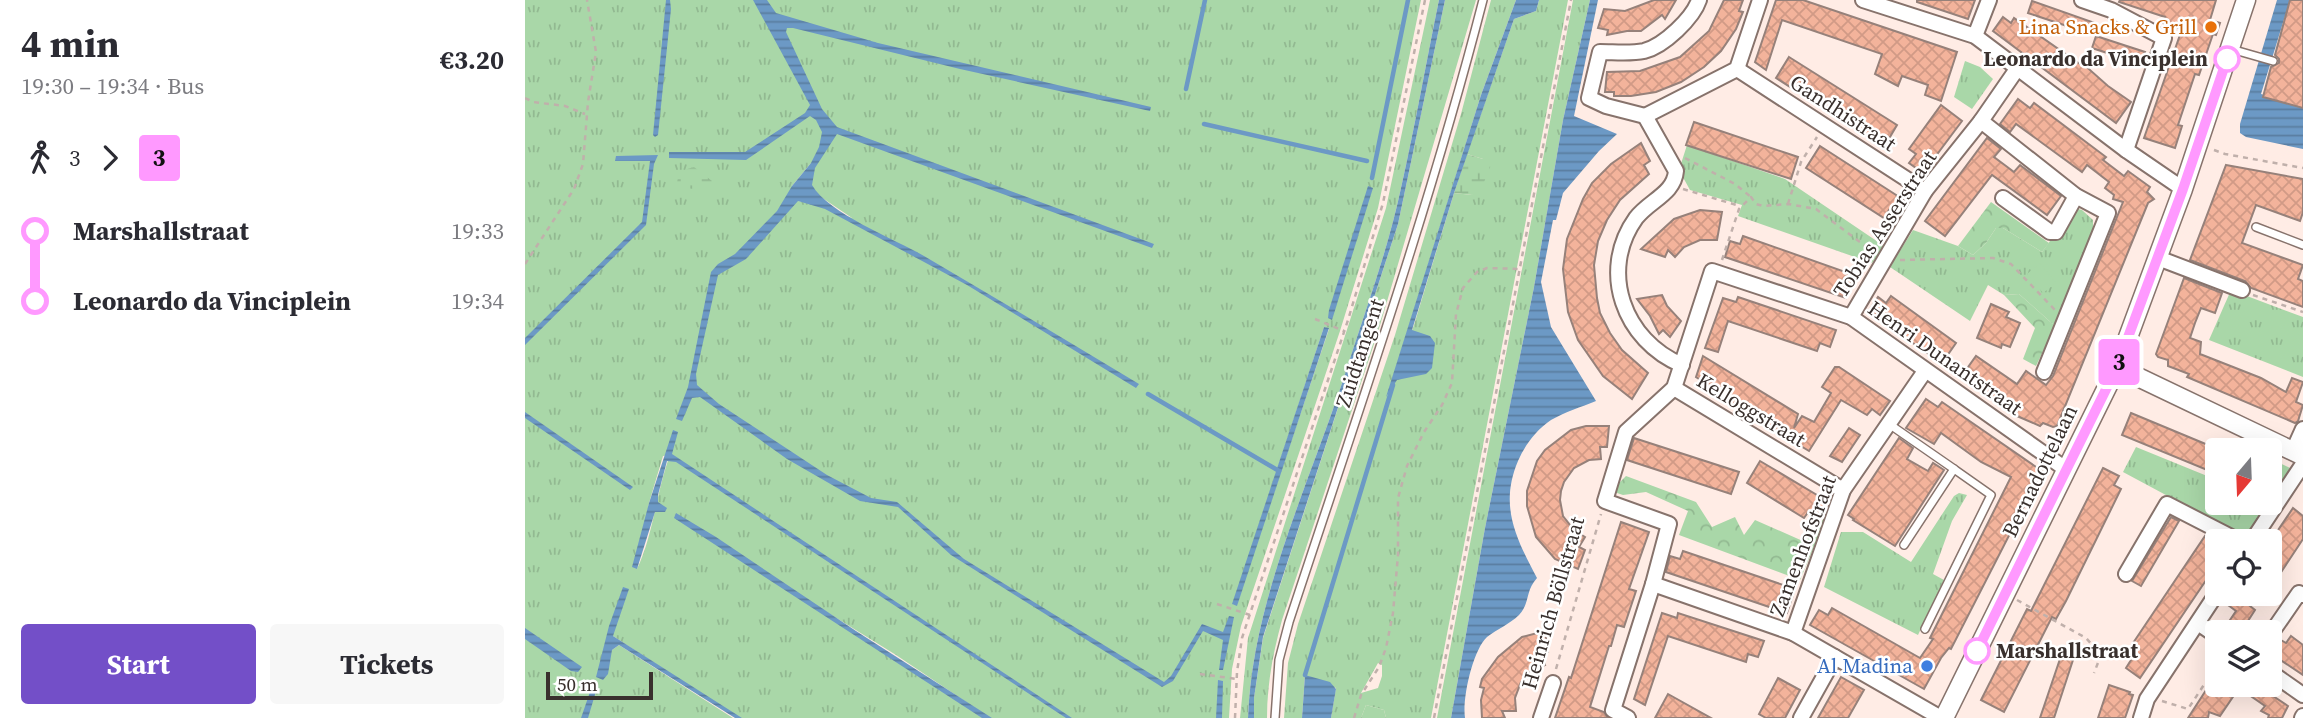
<!DOCTYPE html>
<meta charset="utf-8">
<style>
:root{--surface:#fff;--page:#f7f7f7;--text:#2b2b33;--muted:#7c7c81;--accent:#734fc8}
body{margin:0;font-family:"Source Serif 4",serif;background:var(--page);color:var(--text);height:100vh;display:flex;flex-direction:column;font-size:26px;white-space:nowrap}
*{box-sizing:border-box;margin:0}
p{font-size:23px;color:var(--muted)}
.icon{flex:none;width:38px;height:38px;fill:none;stroke:currentColor;stroke-width:2;stroke-linecap:round;stroke-linejoin:round}
.map{position:relative;flex:1;overflow:hidden}
.drawer{display:flex;flex-direction:column;background:var(--surface);width:525px}
.drawer>*{flex:none}
.badge{padding:0 14px;border-radius:5px;font-size:24px;line-height:46px}
.needle{width:46px;rotate:199deg}
.buttons{position:absolute;left:1680px;top:438px;display:grid;gap:14px}
.buttons a{display:grid;place-items:center;width:77px;height:77px;border-radius:7px;background:var(--surface);box-shadow:0 7px 28px #0002;font-size:35px}
.scale{position:absolute;left:21px;bottom:18px;width:107px;box-sizing:border-box;padding-left:7px;border:4px solid #39302d;border-top:0;font-size:19px;line-height:24px;white-space:nowrap;color:#39302d;-webkit-text-stroke:5px #fff;paint-order:stroke}
.map>.badge{position:absolute;translate:-50% -50%;box-shadow:0 0 0 4px #fff}
.legs{display:flex;align-items:center;gap:10px;height:77px;padding:0 21px;font-size:23px}
.legs p{margin-inline-start:auto}
.head{display:flex;align-items:center;justify-content:space-between;height:119px;padding:0 21px}
h1{font-size:38px;font-weight:700;line-height:52px}
.button{display:flex;gap:14px;margin-top:auto;padding:14px 21px}
.button a{flex:1;height:80px;border-radius:7px;background:var(--accent);color:#fff;font-size:28px;font-weight:700;line-height:80px;text-align:center}
.button a+a{background:var(--page);color:var(--text)}
ul{padding:0 21px;list-style:none}
li{display:flex;align-items:center;gap:24px;height:70px;font-size:26px}
li i{display:grid;place-items:center;width:10px;height:100%;margin:0 9px;background:currentColor}
li i::after{content:'';width:18px;height:18px;margin:-9px;border:5px solid;border-radius:50%;background:var(--surface)}
li p{margin-inline-start:auto}
li:first-child i{background:linear-gradient(#0000 50%,currentColor 0)}
li:last-child i{background:linear-gradient(currentColor 50%,#0000 0)}
main{display:flex;flex:1;min-height:0}
.map>svg:first-child{display:block}
</style>
<main>
<section class="drawer">
<div class="head"><div><h1>4 min</h1><p>19:30 – 19:34 · Bus</p></div><b>€3.20</b></div>
<div class="legs"><svg class="icon" aria-label="walk" viewBox="0 0 24 24"><circle cx="13" cy="4" r="2"/><path d="M13 8l-2 6 4 7M11 14l-3 7M7 12l3-4h3l4 4"/></svg>3<svg class="icon" aria-label="forward" viewBox="0 0 24 24"><path d="M9 5l7 7-7 7"/></svg><b class="badge" style="background:#f9f;color:#111">3</b></div>
<ul>
<li><i style="color:#f9f"></i><b>Marshallstraat</b><p>19:33</p></li>
<li><i style="color:#f9f"></i><b>Leonardo da Vinciplein</b><p>19:34</p></li>
</ul>
<div class="button"><a>Start</a><a>Tickets</a></div>
</section>
<div class="map">
<svg width="1778" height="718" viewBox="0 0 1778 718">
<defs>
<pattern id="grass-tufts" width="24" height="20" patternUnits="userSpaceOnUse" patternTransform="scale(1.75)"><rect width="24" height="20" fill="#a9d7a8"/><path d="M3 7l-1-3M5 7V3M7 7l1-3M15 17l-1-3M17 17v-4M19 17l1-3" fill="none" stroke="#92b991"/></pattern>
<pattern id="forest-crowns" width="20" height="18" patternUnits="userSpaceOnUse" patternTransform="scale(1.75)"><rect width="20" height="18" fill="#a9d7a8"/><path d="M2 6a3 3 0 1 1 6 0M12 15a3 3 0 1 1 6 0" fill="none" stroke="#92b991"/></pattern>
<pattern id="wetland-marsh" width="20" height="14" patternUnits="userSpaceOnUse" patternTransform="scale(1.75)"><rect width="20" height="14" fill="#a9d7a8"/><path d="M1 5h8M5 5V1M11 12h8M15 12V8" fill="none" stroke="#92b991"/></pattern>
<pattern id="water-rules" width="6" height="5" patternUnits="userSpaceOnUse" patternTransform="scale(1.75)"><rect width="6" height="5" fill="#6c99c5"/><path d="M0 2.5h6" fill="none" stroke="#5a7da0"/></pattern>
<pattern id="building-cross-hatch" width="8" height="8" patternUnits="userSpaceOnUse" patternTransform="scale(1.75)"><rect width="8" height="8" fill="#f3b39b"/><path d="M0 0l8 8M0 8l8-8" fill="none" stroke="#d19a86"/></pattern>
</defs>
<rect width="100%" height="100%" fill="#ffece5"/>
<g fill="url(#grass-tufts)" fill-rule="evenodd">
<path d="M0,0H896L853,208L815,331L716,626L707,669L704,718H465L371,655L263,588L460,718H214L88,636L87,650L94,645L208,718H0ZM286,163L279,182L293,195L327,218L285,203L273,201L267,186ZM799,327L804,329L711,605L708,604ZM145,455C131,492 129,533 112,569L124,503L138,456Z"/>
<path d="M905,0H914C901,63 890,126 876,188C863,250 840,311 821,371C785,483 727,600 723,718H715L723,638L861,208Z"/>
<path d="M920,0H951L853,332L757,620C748,653 742,684 742,718H729V698L738,638L873,224Z"/>
<path d="M966,0H991L956,95L863,393L889,325L929,193L947,195L958,159L942,154L989,19L1011,11L1014,0H1043L906,718H861L859,710L841,705L836,718H806L811,688L780,675L777,718H759L763,663L773,624L870,335L936,114ZM853,663L857,665V676L853,688L836,693Z"/>
<path d="M1048,0H1065L1038,120L1009,287L960,528L926,718H912Z"/>
<path d="M1440,61L1455,67L1468,79L1447,109L1429,97Z"/>
<path d="M1162,145L1260,179L1359,246L1347,263L1213,216L1217,205L1165,190L1154,170Z"/>
<path d="M1549,208L1557,210L1568,220V229L1530,326L1494,294L1479,295L1463,285L1445,321L1365,267L1388,230L1433,246L1448,255L1461,243L1471,228H1478L1517,252Z"/>
<path d="M1706,290L1778,317V377L1684,340Z"/>
<path d="M1611,447L1692,480V502H1744L1721,538L1598,472Z"/>
<path d="M1746,459L1765,468L1745,500V461Z"/>
<path d="M1434,493L1442,495L1427,521L1408,574L1419,580L1393,635L1299,587L1316,532H1338L1386,562L1429,496Z"/>
</g>
<g fill="url(#forest-crowns)">
<path d="M1466,202L1524,243L1517,252L1478,228H1471L1461,243L1448,255L1433,246Z"/>
<path d="M1494,294L1530,326L1511,366L1498,359L1510,328L1479,295Z"/>
<path d="M1101,476L1171,502L1187,527L1210,517L1219,535L1230,520L1280,542L1303,513L1275,580L1154,535L1163,511L1121,492L1098,495L1086,491Z"/>
<path d="M841,705L859,710L861,718H836Z"/>
</g>
<g fill="url(#wetland-marsh)">
<path d="M942,154L958,159L966,165L955,192L947,195L929,193Z"/>
<path d="M169,167L187,181L179,191L152,186C152,173 157,170 169,167Z"/>
</g>
<path fill="#a9d7a8" d="M1515,263L1531,283L1518,293L1502,274Z"/>
<g fill="url(#water-rules)">
<path d="M141,0H145L146,9L133,135L130,137L128,135Z"/>
<path d="M228,0H242L251,13L353,43L626,107L625,111L435,69L268,28H262L261,32L297,109L312,127L629,244L627,248L312,134L290,168L287,185C304,214 368,238 399,256C471,298 542,341 614,384L611,388L442,285L300,209L273,201L221,259L193,275L171,374L172,385L194,404L302,475L346,498L372,502L439,559L639,682L646,676L677,624L698,632L704,616L709,617L698,670H694L698,640L678,631L648,681L637,687L426,555L373,507L335,501L262,459L175,397L167,398L157,421L151,419L163,387L186,272L193,264L210,254L252,211L267,186L286,163L294,147L297,132L291,120L285,116L221,160L144,158V152H220L280,113L285,105Z"/>
<path d="M914,0H920L873,224L738,637L729,698V718H723C727,600 785,483 821,371C840,311 863,250 876,188C890,126 901,63 914,0Z"/>
<path d="M991,0H1014L1011,11L989,19L929,193L887,330L905,336L910,343L907,368L901,374L872,380L861,397L956,95Z"/>
<path d="M1065,0H1073L1049,116L1092,134L1074,151L1038,193L1031,220H1028L1016,282L1026,327L1071,401C1056,407 1040,412 1026,420C1011,430 1000,445 993,461C974,506 991,538 1012,578C1000,591 1005,604 994,615C985,624 972,629 962,637C948,650 937,698 940,718H926L960,528L1009,287L1038,120Z"/>
<path d="M1752,0H1765L1736,94L1778,107V149L1721,137L1715,133V124Z"/>
<path d="M133,155L129,164L121,225L0,345V338L117,222L125,161H90L91,156Z"/>
<path d="M843,186L848,188L807,320L803,318L804,310Z"/>
<path d="M799,327L804,328L712,606L707,604Z"/>
<path d="M0,412L108,487L105,490L0,418Z"/>
<path d="M148,430L153,432L147,454L547,718H541L151,462L142,461L133,495V502L142,508L140,512H130L112,569L107,567L124,503Z"/>
<path d="M151,513L191,537L331,631L467,718H457L149,518Z"/>
<path d="M98,587L104,589L88,636L217,718H210L94,645L87,650L83,674L78,680L71,677L84,626Z"/>
<path d="M0,628L57,667L53,672L46,671L0,639Z"/>
<path d="M780,675L805,682L811,689L806,718H777Z"/>
<path d="M693,680L698,681L697,718H691Z"/>
<path d="M67,686L72,688L63,718H56Z"/>
</g>
<g fill="none" stroke-linecap="round" stroke-linejoin="round">
<g stroke="#6c99c5" stroke-width="4.5">
<path d="M661,89L680,0"/>
<path d="M679,124L842,161"/>
<path d="M847,178L883,0"/>
<path d="M623,394L754,471"/>
<path d="M780,675L868,385"/>
</g>
</g>
<g fill="url(#building-cross-hatch)" stroke="#96817a" stroke-width="2">
<path d="M1129,0H1151L1140,19L1137,15L1116,31H1102L1082,35L1083,30L1073,28L1079,9L1100,11Z"/>
<path d="M1199,0H1218L1214,11L1218,12L1211,29L1196,51L1179,67L1156,82L1131,92L1106,96H1089V92H1080L1082,72L1115,71L1155,57L1184,31Z"/>
<path d="M1251,0H1278L1432,52L1416,101L1400,95L1403,85L1377,76L1373,86L1350,74L1357,54L1257,20L1241,70L1230,62Z"/>
<path d="M1392,0H1450L1443,19L1392,2Z"/>
<path d="M1595,0H1691L1685,20L1695,23L1691,35L1688,34L1674,75L1670,74L1653,125L1657,126L1650,148L1619,138L1657,29L1638,23L1640,17L1594,2Z"/>
<path d="M1765,0H1778V108L1738,97L1746,67L1754,63V59L1750,55Z"/>
<path d="M1507,1L1570,23L1566,34L1503,13Z"/>
<path d="M1478,17L1486,23L1489,18L1555,64L1556,62L1583,86L1606,102L1591,123L1468,31Z"/>
<path d="M1571,36L1620,52L1616,64L1567,48Z"/>
<path d="M1264,57L1372,125L1359,147L1251,78Z"/>
<path d="M1493,99L1505,108L1509,103L1581,157L1578,160L1599,176L1603,171L1625,187L1622,192L1629,199L1623,203L1532,426L1528,427L1518,423L1515,426L1492,416L1436,377L1451,356L1492,384L1501,371L1521,385L1528,376L1598,202L1588,199L1589,195L1580,188L1584,182L1562,165L1557,172L1491,124L1485,132L1475,124Z"/>
<path d="M1416,105L1437,121L1398,173L1384,163L1391,154L1384,149Z"/>
<path d="M1169,122L1273,157L1266,179L1161,145Z"/>
<path d="M1462,138L1476,149L1469,157L1489,172L1495,165L1536,196L1522,215L1467,175L1420,236L1400,221Z"/>
<path d="M1116,143L1125,161L1119,165L1124,174L1095,200L1082,220L1073,241L1069,265L1072,298L1075,313L1085,333L1097,350L1123,373L1107,399L1078,376L1053,340L1043,312L1038,269L1042,239L1058,199L1067,183L1086,164Z"/>
<path d="M1295,146L1382,202L1373,216L1364,210L1359,218L1281,168Z"/>
<path d="M1701,165L1778,179V212L1775,221L1731,205L1717,243L1778,265L1773,279L1778,281V307L1726,288L1720,281L1665,260Z"/>
<path d="M1175,210L1197,212L1192,240H1175L1159,247L1150,257L1143,250L1140,257L1116,249L1149,219Z"/>
<path d="M1218,236L1329,275L1321,298L1200,257L1205,241L1215,244Z"/>
<path d="M1659,278L1697,293L1690,313L1676,308L1670,323L1665,338L1676,342L1675,354L1736,378L1761,392L1767,378L1778,382L1771,402L1778,405L1773,421L1770,423L1662,377L1664,374L1643,366V360L1633,357L1631,354Z"/>
<path d="M1137,295L1142,306L1156,321L1145,337L1138,330L1134,334L1125,316L1112,299Z"/>
<path d="M1366,296L1431,343L1417,363L1343,312L1353,297L1361,303Z"/>
<path d="M1213,297L1311,330L1305,347L1295,343L1292,351L1203,321L1193,352L1180,348L1198,298L1211,302Z"/>
<path d="M1466,304L1484,312L1481,317L1495,323L1485,347L1477,344L1476,348L1452,338Z"/>
<path d="M1178,356L1273,414L1269,428L1277,416L1289,422L1306,393L1297,387L1310,367H1314L1365,401L1355,415L1347,409L1342,415L1316,400L1284,451L1180,388L1182,384L1171,377Z"/>
<path d="M1401,399L1413,407L1417,402L1517,471L1426,649L1424,648L1416,658L1399,689L1285,625L1294,610L1303,615L1307,608L1395,658L1408,639L1405,638L1486,477L1456,462L1416,433L1409,444L1381,428Z"/>
<path d="M1606,413L1695,450H1692V474L1597,435Z"/>
<path d="M1061,426H1084L1082,447H1075L1076,459L1064,460L1049,468L1039,482L1036,491L1035,500L1038,516L1049,530L1060,537L1054,547L1060,550L1053,569L1030,559L1011,537L1002,506V491L1012,461L1020,450L1046,430Z"/>
<path d="M1324,428L1335,435L1317,462L1305,456Z"/>
<path d="M1109,438L1214,472L1206,494L1102,460Z"/>
<path d="M1374,438L1388,448L1382,459L1403,471L1408,463L1419,470L1370,546L1328,520L1329,519L1323,515Z"/>
<path d="M1235,461L1302,501L1293,516L1284,511L1279,518L1222,483Z"/>
<path d="M1578,468L1594,476L1589,485L1596,489L1541,601L1531,619L1527,617L1479,712L1456,700L1502,609L1506,611Z"/>
<path d="M1768,508L1778,516V539L1745,589V542Z"/>
<path d="M1646,517L1654,521L1616,586L1607,581Z"/>
<path d="M1096,522L1124,532L1104,589L1111,591L1099,627L1092,625L1086,646H1084L1065,707L1079,712L1083,718H1030L1044,677L1046,678Z"/>
<path d="M1680,536L1692,544V564L1615,678L1601,668L1606,660L1600,655Z"/>
<path d="M1158,551L1270,589L1262,613L1141,572L1145,556L1155,559Z"/>
<path d="M1710,594L1730,610L1723,621L1737,630L1736,632H1716L1703,623L1711,611L1703,605Z"/>
<path d="M1137,613L1152,618L1153,613L1239,641L1233,657L1223,654L1221,662L1143,636L1120,705L1109,699Z"/>
<path d="M1020,631L1023,652L1016,653L1020,665L1008,669L996,682L990,698L991,711H977L980,718H957L956,700L959,688L955,687L957,679L973,657L997,637Z"/>
<path d="M1766,636L1778,645V675L1745,653V649L1754,639L1761,643Z"/>
<path d="M1536,656L1548,660L1529,718H1515Z"/>
<path d="M1316,677L1339,690L1323,718H1293Z"/>
<path d="M1253,678L1275,690L1260,718H1241L1234,714Z"/>
<path d="M1685,684H1730L1763,706L1757,718H1743L1744,715L1736,711L1740,706L1714,688L1695,716L1684,712L1683,718H1663Z"/>
<path d="M1584,685L1605,692L1604,694L1608,695L1600,718H1573Z"/>
<path d="M1143,694L1186,718H1130Z"/>
</g>
<g fill="none" stroke-linecap="round" stroke-linejoin="round">
<defs>
<g id="service">
<path d="M1706,49L1748,61"/>
<path d="M1731,227L1778,245"/>
<path d="M1364,424L1429,469"/>
<path d="M1379,545L1429,469L1466,495L1400,629"/>
<path d="M750,718L754,660L764,622C832,415 904,210 958,0"/>
</g>
<g id="minor">
<path d="M1338,0L1450,36L1601,150L1658,189"/>
<path d="M1557,0L1586,10L1639,38L1601,150"/>
<path d="M1450,36L1464,0"/>
<path d="M1212,69L1400,191"/>
<path d="M1120,116L1151,171C1149,194 1125,200 1111,218C1073,271 1099,341 1157,365"/>
<path d="M1120,116L1081,106L1064,98L1075,52C1089,52 1105,54 1119,51C1139,46 1168,18 1174,0"/>
<path d="M1120,116L1212,69L1235,0"/>
<path d="M1456,121L1551,196L1583,213L1519,372"/>
<path d="M1478,198L1525,232H1531L1551,196"/>
<path d="M1633,258L1717,290"/>
<path d="M1326,317L1400,191L1456,121L1492,69"/>
<path d="M1149,388L1318,490"/>
<path d="M1768,451L1778,429"/>
<path d="M1727,541L1778,464"/>
<path d="M1601,574L1642,504L1714,541"/>
<path d="M1128,584L1268,633L1416,718"/>
<path d="M1673,623L1692,636"/>
<path d="M1268,633L1318,490L1400,371"/>
<path d="M1745,635L1774,593L1778,595"/>
<path d="M1745,672L1778,695"/>
<path d="M1016,718L1028,683"/>
<path d="M1103,718L1088,710L1128,584L1144,524L1080,501L1101,432L1149,388L1187,271L1326,317L1542,470"/>
<path d="M1276,718L1310,657"/>
<path d="M1616,718L1622,699L1692,593"/>
<path d="M1777,718L1778,716"/>
</g>
<g id="tertiary">
<path d="M1592,367L1778,456"/>
<path d="M1419,718L1592,367L1658,189L1721,0"/>
</g>
</defs>
<use href="#service" stroke="#87736c" stroke-width="10"/>
<use href="#minor" stroke="#87736c" stroke-width="18"/>
<use href="#tertiary" stroke="#87736c" stroke-width="21"/>
<g stroke="#c0b0ab" stroke-width="2.5" stroke-dasharray="5 5" stroke-linecap="butt">
<path d="M0,98L8,102L40,106L60,114"/>
<path d="M1689,150L1700,154L1778,168"/>
<path d="M1160,158L1210,184L1226,197"/>
<path d="M1158,189L1215,206"/>
<path d="M1263,204L1276,162L1292,137"/>
<path d="M1197,260L1214,209L1226,197L1231,204L1238,206L1263,204L1291,209L1347,251"/>
<path d="M1375,260L1468,258L1486,264L1530,310"/>
<path d="M0,264L49,189L58,164L63,102L71,52L62,0"/>
<path d="M1728,295L1778,312"/>
<path d="M790,319L819,331"/>
<path d="M1492,600L1561,638L1576,655L1569,673"/>
<path d="M692,604L725,615"/>
<path d="M1031,669L1076,514"/>
<path d="M675,674L712,679"/>
<path d="M1637,701L1663,709L1692,665"/>
<path d="M710,718L712,672L717,638L823,320L858,203L900,0"/>
<path d="M829,718L836,695L854,667L861,648L868,613L873,555V498L882,466L899,432L917,405L927,383L931,314L938,288L952,272L962,268L995,269"/>
<path d="M909,718L1046,0"/>
</g>
<use href="#service" stroke="#fff" stroke-width="7"/>
<use href="#minor" stroke="#fff" stroke-width="14"/>
<use href="#tertiary" stroke="#fff" stroke-width="18"/>
</g>
<g fill="none" stroke-linecap="round" stroke-linejoin="round">
<defs>
<path id="line-1" d="M1452,651L1592,367L1658,189L1702,59"/>
</defs>
<use href="#line-1" stroke="#fff" stroke-width="16"/>
<use href="#line-1" stroke="#f9f" stroke-width="10"/>
</g>
<circle fill="#e8710a" stroke="#fff" stroke-width="2.5" cx="1686" cy="27" r="7"/>
<g fill="#fff" stroke="#f9f" stroke-width="3.5">
<circle cx="1702" cy="59" r="12"/>
<circle cx="1452" cy="651" r="12"/>
</g>
<circle fill="#3f7fe0" stroke="#fff" stroke-width="2.5" cx="1402" cy="666" r="7"/>
<g text-anchor="middle" stroke-width="5" stroke-linejoin="round" paint-order="stroke">
<g font-size="21" fill="#c56008" stroke="#fff" text-anchor="end">
<text x="1672" y="34">Lina Snacks &amp; Grill</text>
</g>
<g font-size="21" font-weight="bold" fill="#39302d" stroke="#fff" text-anchor="end">
<text x="1683" y="66">Leonardo da Vinciplein</text>
<text x="1471" y="658" text-anchor="start">Marshallstraat</text>
</g>
<g font-size="21" fill="#39302d" stroke="#fff">
<text transform="translate(1318 113) rotate(33)" y="7">Gandhistraat</text>
<text transform="translate(1360 224) rotate(-57)" y="7">Tobias Asserstraat</text>
<text transform="translate(835 353) rotate(-72)" y="7">Zuidtangent</text>
<text transform="translate(1420 358) rotate(35)" y="7">Henri Dunantstraat</text>
<text transform="translate(1226 410) rotate(31)" y="7">Kelloggstraat</text>
<text transform="translate(1515 471) rotate(-64)" y="7">Bernadottelaan</text>
<text transform="translate(1278 546) rotate(-69)" y="7">Zamenhofstraat</text>
<text transform="translate(1028 603) rotate(-74)" y="7">Heinrich Böllstraat</text>
</g>
<g font-size="21" fill="#366cbe" stroke="#fff" text-anchor="end">
<text x="1388" y="673">Al Madina</text>
</g>
</g>
</svg>
<div class="buttons">
<a><svg class="needle" viewBox="-14 -14 28 28"><path d="M0-13l5 13h-10z" fill="#e53935"/><path d="M0 13l5-13h-10z" fill="#7c7c81"/></svg></a>
<a><svg class="icon" aria-label="locate" viewBox="0 0 24 24"><circle cx="12" cy="12" r="6"/><path d="M12 2v4M12 18v4M2 12h4M18 12h4"/></svg></a>
<a><svg class="icon" aria-label="layers" viewBox="0 0 24 24"><path d="M12 4l9 5-9 5-9-5zM3 14l9 5 9-5"/></svg></a>
</div>
<div class="scale">50 m</div>
<b class="badge" style="left:1594px;top:362px;background:#f9f;color:#111">3</b>
</div>
</main>
